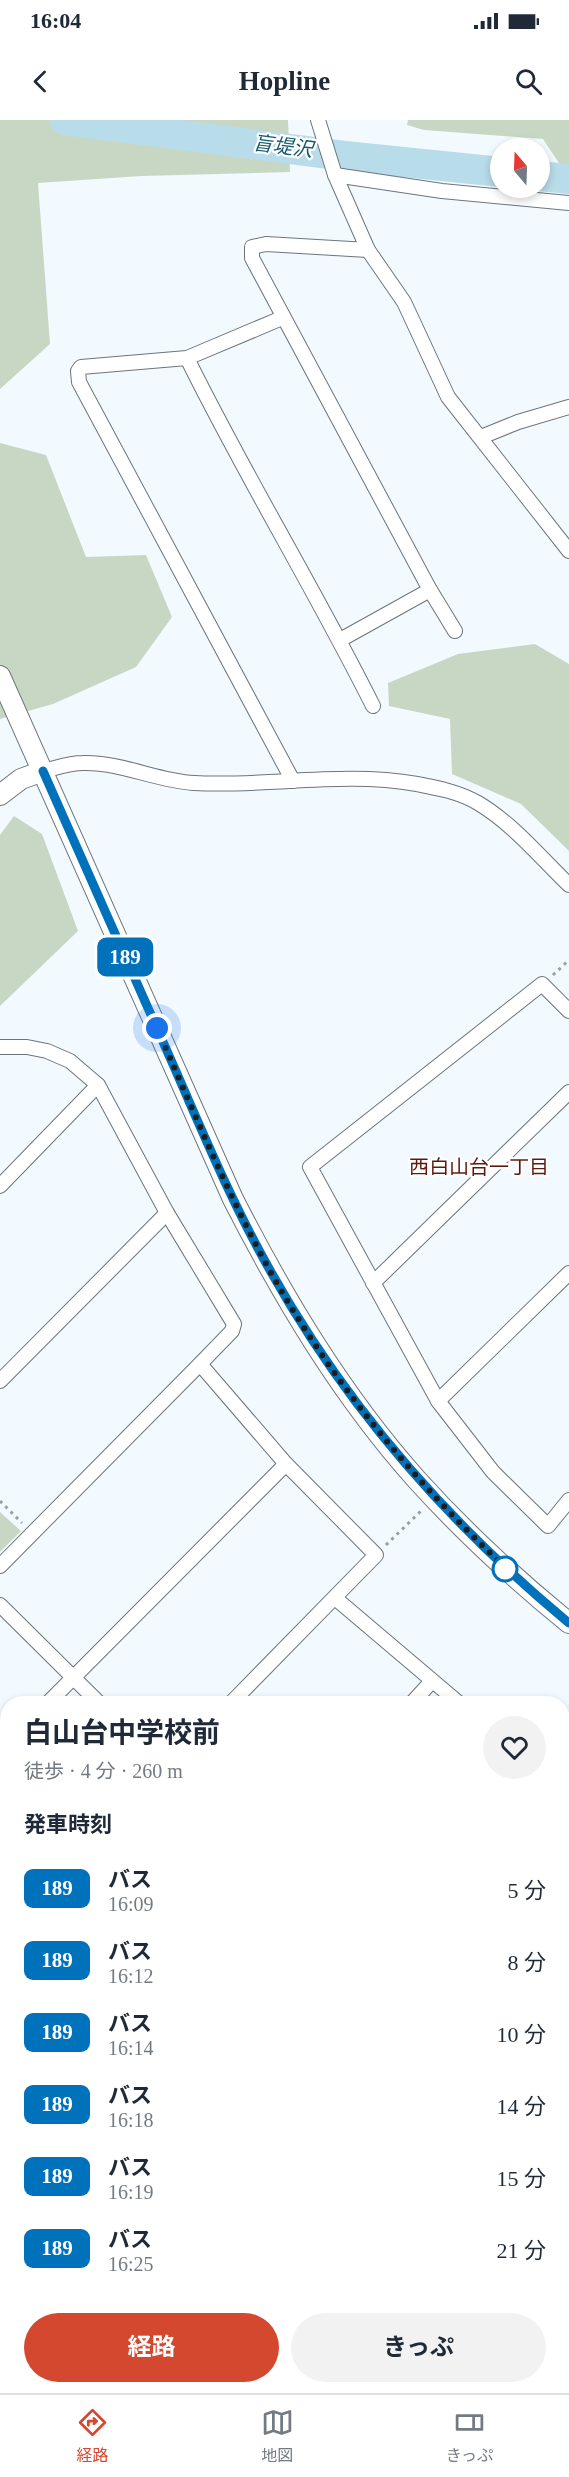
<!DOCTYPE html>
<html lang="ja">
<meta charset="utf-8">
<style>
:root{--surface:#fff;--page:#f2f2f3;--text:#1f2937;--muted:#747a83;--line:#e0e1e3;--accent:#d44830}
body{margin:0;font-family:"Times New Roman","Noto Sans JP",serif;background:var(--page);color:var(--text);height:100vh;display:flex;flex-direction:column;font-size:22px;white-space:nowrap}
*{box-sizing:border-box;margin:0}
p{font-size:20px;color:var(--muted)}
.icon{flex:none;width:33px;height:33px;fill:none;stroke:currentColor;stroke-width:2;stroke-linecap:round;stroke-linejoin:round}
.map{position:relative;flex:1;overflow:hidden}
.sheet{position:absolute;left:0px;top:1576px;width:570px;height:698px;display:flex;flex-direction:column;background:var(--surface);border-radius:24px 24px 0 0;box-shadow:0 3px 9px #0003}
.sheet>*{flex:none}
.badge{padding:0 12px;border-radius:9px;font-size:21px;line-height:39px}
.needle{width:39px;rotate:341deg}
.buttons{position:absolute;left:490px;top:18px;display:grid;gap:12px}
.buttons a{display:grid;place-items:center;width:60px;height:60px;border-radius:50%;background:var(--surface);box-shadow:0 3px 9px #0003;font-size:30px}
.you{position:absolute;width:30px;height:30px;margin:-15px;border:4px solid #fff;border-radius:50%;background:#1a73e8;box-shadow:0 0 0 9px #1a73e833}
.map>.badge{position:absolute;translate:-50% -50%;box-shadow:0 0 0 3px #fff}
h2{padding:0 24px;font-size:22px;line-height:54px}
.round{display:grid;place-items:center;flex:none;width:63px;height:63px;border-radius:32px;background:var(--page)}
.head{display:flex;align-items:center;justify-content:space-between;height:102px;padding:0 24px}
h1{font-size:28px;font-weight:700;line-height:45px}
.primary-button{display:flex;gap:12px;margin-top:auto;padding:12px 24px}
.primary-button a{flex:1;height:69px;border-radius:36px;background:var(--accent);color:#fff;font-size:24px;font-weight:700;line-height:69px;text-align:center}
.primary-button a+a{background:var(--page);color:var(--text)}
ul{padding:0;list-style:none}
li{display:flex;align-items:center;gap:18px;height:72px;padding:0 24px}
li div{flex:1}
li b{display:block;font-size:22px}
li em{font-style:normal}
li .badge{min-width:66px;font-weight:700;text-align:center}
.status{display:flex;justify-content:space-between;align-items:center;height:42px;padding:0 30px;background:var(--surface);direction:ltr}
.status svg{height:16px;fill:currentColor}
header{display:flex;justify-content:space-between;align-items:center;height:78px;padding:0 24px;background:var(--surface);font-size:27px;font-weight:700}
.menu{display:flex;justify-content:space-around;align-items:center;height:84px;border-top:2px solid var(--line);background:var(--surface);font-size:16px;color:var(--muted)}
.menu a{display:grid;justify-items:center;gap:3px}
.menu .selected{color:var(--accent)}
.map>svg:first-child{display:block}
</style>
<div class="status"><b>16:04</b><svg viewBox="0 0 49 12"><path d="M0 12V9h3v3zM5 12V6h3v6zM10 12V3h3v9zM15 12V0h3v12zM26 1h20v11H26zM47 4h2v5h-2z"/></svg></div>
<header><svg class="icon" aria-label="back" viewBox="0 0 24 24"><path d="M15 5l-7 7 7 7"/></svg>Hopline<svg class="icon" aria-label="search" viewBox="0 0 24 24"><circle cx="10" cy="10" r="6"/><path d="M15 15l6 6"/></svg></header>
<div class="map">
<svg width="569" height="2273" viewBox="0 0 569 2273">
<rect width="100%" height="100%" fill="#f2f9ff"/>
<g fill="#c8d7c3">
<path d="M0,0H288L290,52L141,56L38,63L50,224L0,269Z"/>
<path d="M408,0H569V49H563L543,19L424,10L407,5Z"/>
<path d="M0,323L46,335L86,437L146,435L172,497L136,547L53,584L0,599Z"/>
<path d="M535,524L569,544V731L521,684L452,654L450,599L389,586L388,563L458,534Z"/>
<path d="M14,696L42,714L78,811L0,886V715Z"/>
<path d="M0,1392L21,1411L0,1432Z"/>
<path d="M0,1769L8,1770V2266L163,2267L161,2273H0Z"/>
</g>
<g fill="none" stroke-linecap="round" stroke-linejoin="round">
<g stroke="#b8dce9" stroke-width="30">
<path d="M65,0L345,36L501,52"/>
<path d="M540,56L569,59"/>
<path d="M562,1882L569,1884"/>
<path d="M0,1907L8,1908"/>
</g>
<defs>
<g id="street">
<path d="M318,0L335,55L368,130L404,182L448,277L569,431"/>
<path d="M335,55L442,71L569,83"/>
<path d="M368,130L266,124L252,127V138L430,470L455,511"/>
<path d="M282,198L187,238L81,247L78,251L79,262L293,661"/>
<path d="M187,238C245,356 314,468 373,586"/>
<path d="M481,317L518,302L569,287"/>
<path d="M340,520L430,470"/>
<path d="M43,651C56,648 69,643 83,643C121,642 157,661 194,663C269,667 343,651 417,664C438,668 459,672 478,683C512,703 540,737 569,765"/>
<path d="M569,891L542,864L310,1047L438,1281L493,1352L548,1406L569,1380"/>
<path d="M0,927H27L47,931L70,941L98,965L167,1093L234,1204L232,1211L200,1244L0,1446"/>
<path d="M0,1066L98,965"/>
<path d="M373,1163L569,972"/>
<path d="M200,1244L286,1344L376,1435L230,1584"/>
<path d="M0,1261L167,1093"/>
<path d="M438,1281L569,1153"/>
<path d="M335,1478L460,1584"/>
<path d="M0,1485L100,1584"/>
<path d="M47,1584L286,1344"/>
<path d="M411,1584L432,1561"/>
<path d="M0,1626L8,1624"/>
<path d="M562,1665L569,1670"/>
<path d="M0,1736L8,1737"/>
<path d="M562,2141L569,2140"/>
<path d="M289,2266L290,2273"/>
<path d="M389,2266L390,2273"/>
<path d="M186,2273V2266"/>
</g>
<g id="secondary">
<path d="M0,556L233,1079C284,1179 342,1276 417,1360C464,1412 515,1459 569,1503"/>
<path d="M0,675L21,659L43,651"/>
<path d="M562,1615L569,1607"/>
<path d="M515,2266L516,2273"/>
</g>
</defs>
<use href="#street" stroke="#6d757b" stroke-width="16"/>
<use href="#secondary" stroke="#6d757b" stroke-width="22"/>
<g stroke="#999fa3" stroke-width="3" stroke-dasharray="3 4.5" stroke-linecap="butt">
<path d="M553,855L569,840"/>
<path d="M0,1381L22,1403"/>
<path d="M386,1425L422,1390"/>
<path d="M562,1853L569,1855"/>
<path d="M562,1914L569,1916"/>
</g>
<use href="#street" stroke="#fff" stroke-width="14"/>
<use href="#secondary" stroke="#fff" stroke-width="20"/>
</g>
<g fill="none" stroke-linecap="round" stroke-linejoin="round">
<defs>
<path id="line" d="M43,651C87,751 131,850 175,949C205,1018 234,1087 271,1152C348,1289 449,1404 569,1503"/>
</defs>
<use href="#line" stroke="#fff" stroke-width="14"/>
<use href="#line" stroke="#0072bc" stroke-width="9"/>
<path stroke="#1a1e20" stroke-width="6" stroke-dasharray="0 10.8" d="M157,908C193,990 227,1073 270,1151C333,1264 416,1364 510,1452L505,1449"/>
</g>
<circle fill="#fff" stroke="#0072bc" stroke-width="3" cx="505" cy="1449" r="12"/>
<g text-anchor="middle" stroke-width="4.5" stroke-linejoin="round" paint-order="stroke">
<g font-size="20" font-style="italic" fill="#155a6d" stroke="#fff">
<text transform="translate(283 26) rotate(7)" y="7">盲堤沢</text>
</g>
<g font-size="20" fill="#5c190d" stroke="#fff">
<text x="479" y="1054">西白山台一丁目</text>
</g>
</g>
</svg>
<div class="buttons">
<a><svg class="needle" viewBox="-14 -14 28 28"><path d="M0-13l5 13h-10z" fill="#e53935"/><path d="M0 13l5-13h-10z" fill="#747a83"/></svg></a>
</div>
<div class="you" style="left:157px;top:908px"></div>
<b class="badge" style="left:125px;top:837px;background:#0072bc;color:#fff">189</b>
<section class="sheet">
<div class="head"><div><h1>白山台中学校前</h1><p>徒歩 · 4 分 · 260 m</p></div><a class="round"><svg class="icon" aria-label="heart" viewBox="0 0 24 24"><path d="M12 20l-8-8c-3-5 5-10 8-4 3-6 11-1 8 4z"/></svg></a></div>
<h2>発車時刻</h2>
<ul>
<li><span class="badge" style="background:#0072bc;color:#fff">189</span><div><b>バス</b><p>16:09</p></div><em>5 分</em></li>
<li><span class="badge" style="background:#0072bc;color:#fff">189</span><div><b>バス</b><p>16:12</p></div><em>8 分</em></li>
<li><span class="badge" style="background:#0072bc;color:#fff">189</span><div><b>バス</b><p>16:14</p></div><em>10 分</em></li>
<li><span class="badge" style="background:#0072bc;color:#fff">189</span><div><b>バス</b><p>16:18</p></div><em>14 分</em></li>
<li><span class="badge" style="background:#0072bc;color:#fff">189</span><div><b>バス</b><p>16:19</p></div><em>15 分</em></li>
<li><span class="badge" style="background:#0072bc;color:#fff">189</span><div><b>バス</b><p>16:25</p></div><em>21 分</em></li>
</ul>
<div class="primary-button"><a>経路</a><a>きっぷ</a></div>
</section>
</div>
<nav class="menu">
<a class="selected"><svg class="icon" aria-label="directions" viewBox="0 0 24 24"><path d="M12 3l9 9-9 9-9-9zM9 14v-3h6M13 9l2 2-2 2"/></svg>経路</a>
<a><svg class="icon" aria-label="map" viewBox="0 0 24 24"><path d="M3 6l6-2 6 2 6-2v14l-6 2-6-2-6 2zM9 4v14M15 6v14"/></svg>地図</a>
<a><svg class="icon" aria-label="tickets" viewBox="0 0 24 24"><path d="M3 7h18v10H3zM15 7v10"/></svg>きっぷ</a>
</nav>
